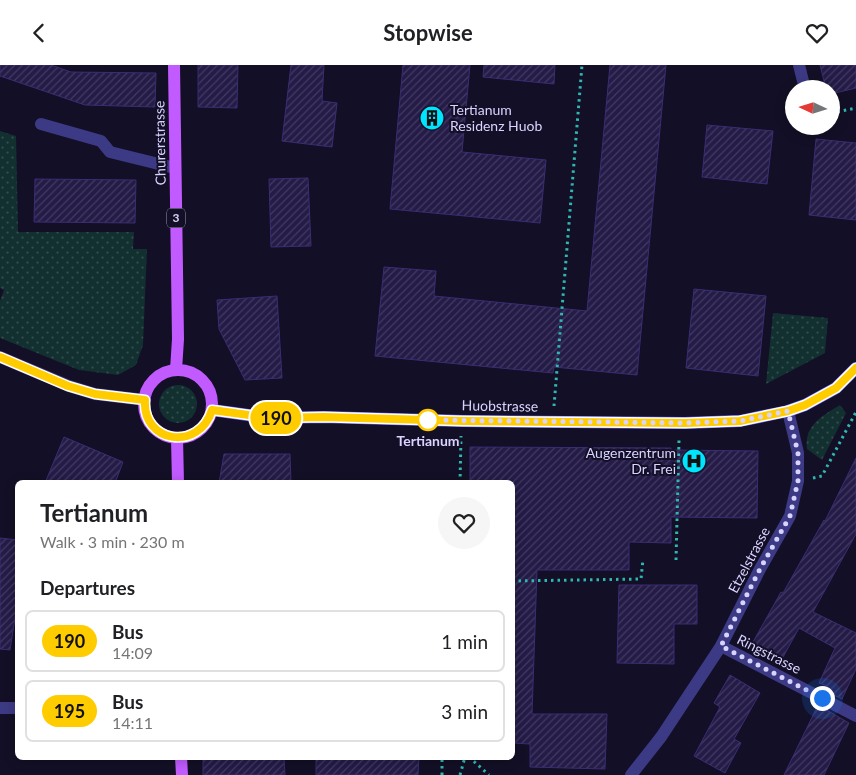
<!DOCTYPE html>
<meta charset="utf-8">
<style>
:root{--surface:#fff;--page:#f6f6f6;--text:#202124;--muted:#757577;--line:#e0e0e0}
body{margin:0;font-family:Lato,sans-serif;background:var(--page);color:var(--text);height:100vh;display:flex;flex-direction:column;font-size:19px;white-space:nowrap}
*{box-sizing:border-box;margin:0}
p{font-size:16px;color:var(--muted)}
.icon{flex:none;width:28px;height:28px;fill:none;stroke:currentColor;stroke-width:2;stroke-linecap:round;stroke-linejoin:round}
.map{position:relative;flex:1;overflow:hidden}
.panel{position:absolute;left:15px;top:415px;width:500px;height:280px;display:flex;flex-direction:column;background:var(--surface);border-radius:8px;box-shadow:0 2px 12px #0003}
.panel>*{flex:none}
.badge{padding:0 10px;border-radius:16px;font-size:18px;line-height:32px}
.needle{width:32px;rotate:274deg}
.buttons{position:absolute;left:785px;top:15px;display:grid;gap:10px}
.buttons a{display:grid;place-items:center;width:55px;height:55px;border-radius:50%;background:var(--surface);box-shadow:0 2px 12px #0003;font-size:25px}
.you{position:absolute;width:25px;height:25px;margin:-12px;border:4px solid #fff;border-radius:50%;background:#1a73e8;box-shadow:0 0 0 8px #1a73e833}
.map>.badge{position:absolute;translate:-50% -50%;box-shadow:0 0 0 2px #fff}
h2{padding:0 25px;font-size:19px;line-height:45px}
.round{display:grid;place-items:center;flex:none;width:52px;height:52px;border-radius:26px;background:var(--page)}
.overview{display:flex;align-items:center;justify-content:space-between;height:85px;padding:0 25px}
h1{font-size:24px;font-weight:700;line-height:38px}
ul{padding:0;list-style:none}
li{display:flex;align-items:center;gap:15px;height:62px;margin:0 10px 8px;padding:0 15px;border:2px solid var(--line);border-radius:8px}
li div{flex:1}
li b{display:block;font-size:19px}
li em{font-style:normal}
li .badge{min-width:55px;font-weight:700;text-align:center}
header{display:flex;justify-content:space-between;align-items:center;height:65px;padding:0 25px;background:var(--surface);font-size:22px;font-weight:700}
.map>svg:first-child{display:block}
</style>
<header><svg class="icon" aria-label="back" viewBox="0 0 24 24"><path d="M15 5l-7 7 7 7"/></svg>Stopwise<svg class="icon" aria-label="heart" viewBox="0 0 24 24"><path d="M12 20l-8-8c-3-5 5-10 8-4 3-6 11-1 8 4z"/></svg></header>
<div class="map">
<svg width="856" height="710" viewBox="0 0 856 710">
<defs>
<pattern id="grass-dots" width="8" height="8" patternUnits="userSpaceOnUse" patternTransform="scale(1.25)"><rect width="8" height="8" fill="#12302f"/><path d="M2 2h.1M6 6h.1" fill="none" stroke="#344d4e" stroke-width="1.8" stroke-linecap="round"/></pattern>
<pattern id="building-hatch" width="6" height="6" patternUnits="userSpaceOnUse" patternTransform="scale(1.25)"><rect width="6" height="6" fill="#241b47"/><path d="M-1 1l2-2M0 6l6-6M5 7l2-2" fill="none" stroke="#433b63"/></pattern>
</defs>
<rect width="100%" height="100%" fill="#130f26"/>
<g fill="url(#grass-dots)">
<path d="M0,66L16,71L18,167H134L133,184H147L143,280L136,300L118,310L79,305L0,273V236L4,225L0,223Z"/>
<path d="M773,248L828,253L825,288L766,319Z"/>
<circle cx="178" cy="339" r="19"/>
<path d="M840,340L846,348L822,395L807,384C804,360 822,351 840,340Z"/>
</g>
<g fill="url(#building-hatch)" stroke="#3b2d73">
<path d="M0,0H51L71,7L156,8L155,42L85,40L0,11Z"/>
<path d="M198,0H238L237,43L198,42Z"/>
<path d="M291,0H324L322,36L337,38L332,82L282,76Z"/>
<path d="M403,0H470L462,87L546,95L540,158L390,144Z"/>
<path d="M484,0H555L554,19L483,12Z"/>
<path d="M610,0H666L637,310L554,302L553,308L375,291L384,202L436,206L434,231L587,246Z"/>
<path d="M820,0H856V23L831,29V24H826Z"/>
<path d="M707,60L773,66L767,119L702,112Z"/>
<path d="M816,74L856,78V155L809,150Z"/>
<path d="M308,113L311,181L271,182L269,114Z"/>
<path d="M35,114L136,115L135,158L34,157Z"/>
<path d="M694,224L766,231L758,311L686,303Z"/>
<path d="M277,231L282,313L245,315L219,264L217,235Z"/>
<path d="M64,372L123,397L115,418H45Z"/>
<path d="M470,382L671,383V385L758,386L757,453L671,452V478L629,477V505H537L532,649H607L605,704L530,702V679L512,678V418H470Z"/>
<path d="M224,389H290L291,418H219Z"/>
<path d="M856,393V469L813,547L856,568V604L842,634L825,626L827,621L819,618L835,583L799,563L782,594L753,577L781,527L783,528L824,455L825,456Z"/>
<path d="M0,473L18,475V534L10,585L0,584Z"/>
<path d="M619,520H697V559H674V599L617,598Z"/>
<path d="M730,610L760,628L734,674L741,678L725,708L694,691L720,642L714,638Z"/>
<path d="M818,640L849,658L824,710H784Z"/>
<path d="M203,692H284L285,710H203Z"/>
<path d="M316,692H419L418,710H316Z"/>
</g>
<g fill="none" stroke-linecap="round" stroke-linejoin="round">
<g stroke="#2fb8b0" stroke-width="3" stroke-dasharray="2.5 4" stroke-linecap="butt">
<path d="M831,48L856,43"/>
<path d="M554,341L582,0"/>
<path d="M813,413L822,411L856,347"/>
<path d="M460,418L461,371"/>
<path d="M676,495L679,375H677"/>
<path d="M512,516L641,514L643,494"/>
<path d="M469,692L489,710"/>
<path d="M442,710V692"/>
<path d="M460,710L465,692"/>
</g>
<g stroke="#3d3a85" stroke-width="12">
<path d="M799,0L805,24"/>
<path d="M41,59L101,76L110,87L175,103"/>
<path d="M0,643H18"/>
</g>
<g stroke="#3d3a85" stroke-width="12">
<path d="M0,292L69,321L95,329L145,335"/>
<path d="M721,581L856,651"/>
<path d="M631,710L661,672L721,581L760,504L790,451L798,416V388L788,346"/>
</g>
<path stroke="#6f6bff" stroke-width="12" d="M212,345L270,353L323,352L463,356L685,358L740,356L788,346L805,340L836,323L856,303"/>
<g stroke="#c25bff" stroke-width="12">
<path d="M174,0L178,274L176,305"/>
<circle cx="178" cy="339" r="34"/>
<path d="M177,373L178,418"/>
<path d="M181,692L182,710"/>
</g>
</g>
<g fill="none" stroke-linecap="round" stroke-linejoin="round">
<defs>
<path id="line" d="M0,292L68,321L95,329L145,335C142,378 199,387 212,345L270,353L324,352L463,356L685,358L740,356L788,346L805,340L836,323L856,303"/>
</defs>
<use href="#line" stroke="#fff" stroke-width="11"/>
<use href="#line" stroke="#fc0" stroke-width="8"/>
<path stroke="#d9d4ff" stroke-width="5" stroke-dasharray="0 9" d="M428,355L685,358L740,356L788,346L798,388V416L790,451L760,504L721,581L822,633"/>
</g>
<defs>
<symbol id="building-disc" viewBox="-11 -11 22 22"><circle r="9.5" fill="#00e5ff" stroke="#130f26"/><path d="M-4-6H4V6H1V3H-1V6H-4ZM-2.5-4.3h1.7v1.8h-1.7ZM.8-4.3h1.7v1.8H.8ZM-2.5-1h1.7V.8h-1.7ZM.8-1h1.7V.8H.8Z" fill="#111"/></symbol>
<symbol id="hospital-disc" viewBox="-11 -11 22 22"><circle r="9.5" fill="#00e5ff" stroke="#130f26"/><path d="M-5-5h3v3.5h4V-5h3V5h-3V1.5h-4V5h-3Z" fill="#111"/></symbol>
</defs>
<g fill-rule="evenodd">
<use href="#building-disc" x="418" y="39" width="28" height="28"/>
<use href="#hospital-disc" x="680" y="382" width="28" height="28"/>
</g>
<circle fill="#fff" stroke="#fc0" stroke-width="2.5" cx="428" cy="355" r="10"/>
<g text-anchor="middle" stroke-width="4" stroke-linejoin="round" paint-order="stroke">
<rect fill="#130f26" stroke="#9e99be" stroke-width="1" x="167" y="143.5" width="18" height="19" rx="4"/>
<g font-size="12" font-weight="bold" fill="#d9d4ff">
<text x="176" y="157">3</text>
</g>
<g font-size="14" fill="#d9d4ff" stroke="#130f26" text-anchor="start">
<text x="450" y="50">Tertianum<tspan x="450" dy="16">Residenz Huob</tspan></text>
<text x="676" y="393" text-anchor="end">Augenzentrum<tspan x="676" dy="16">Dr. Frei</tspan></text>
</g>
<g font-size="14" fill="#d9d4ff" stroke="#130f26">
<text transform="translate(160 78) rotate(-91)" y="5">Churerstrasse</text>
<text transform="translate(500 341) rotate(1)" y="5">Huobstrasse</text>
<text transform="translate(749 495) rotate(-62)" y="5">Etzelstrasse</text>
<text transform="translate(769 589) rotate(27)" y="5">Ringstrasse</text>
</g>
<g font-size="14" font-weight="bold" fill="#d9d4ff" stroke="#130f26">
<text x="428" y="381">Tertianum</text>
</g>
</g>
</svg>
<div class="buttons">
<a><svg class="needle" viewBox="-14 -14 28 28"><path d="M0-13l5 13h-10z" fill="#e53935"/><path d="M0 13l5-13h-10z" fill="#757577"/></svg></a>
</div>
<div class="you" style="left:822px;top:633px"></div>
<b class="badge" style="left:276px;top:353px;background:#fc0;color:#111">190</b>
<section class="panel">
<div class="overview"><div><h1>Tertianum</h1><p>Walk · 3 min · 230 m</p></div><a class="round"><svg class="icon" aria-label="heart" viewBox="0 0 24 24"><path d="M12 20l-8-8c-3-5 5-10 8-4 3-6 11-1 8 4z"/></svg></a></div>
<h2>Departures</h2>
<ul>
<li><span class="badge" style="background:#fc0;color:#111">190</span><div><b>Bus</b><p>14:09</p></div><em>1 min</em></li>
<li><span class="badge" style="background:#fc0;color:#111">195</span><div><b>Bus</b><p>14:11</p></div><em>3 min</em></li>
</ul>
</section>
</div>
